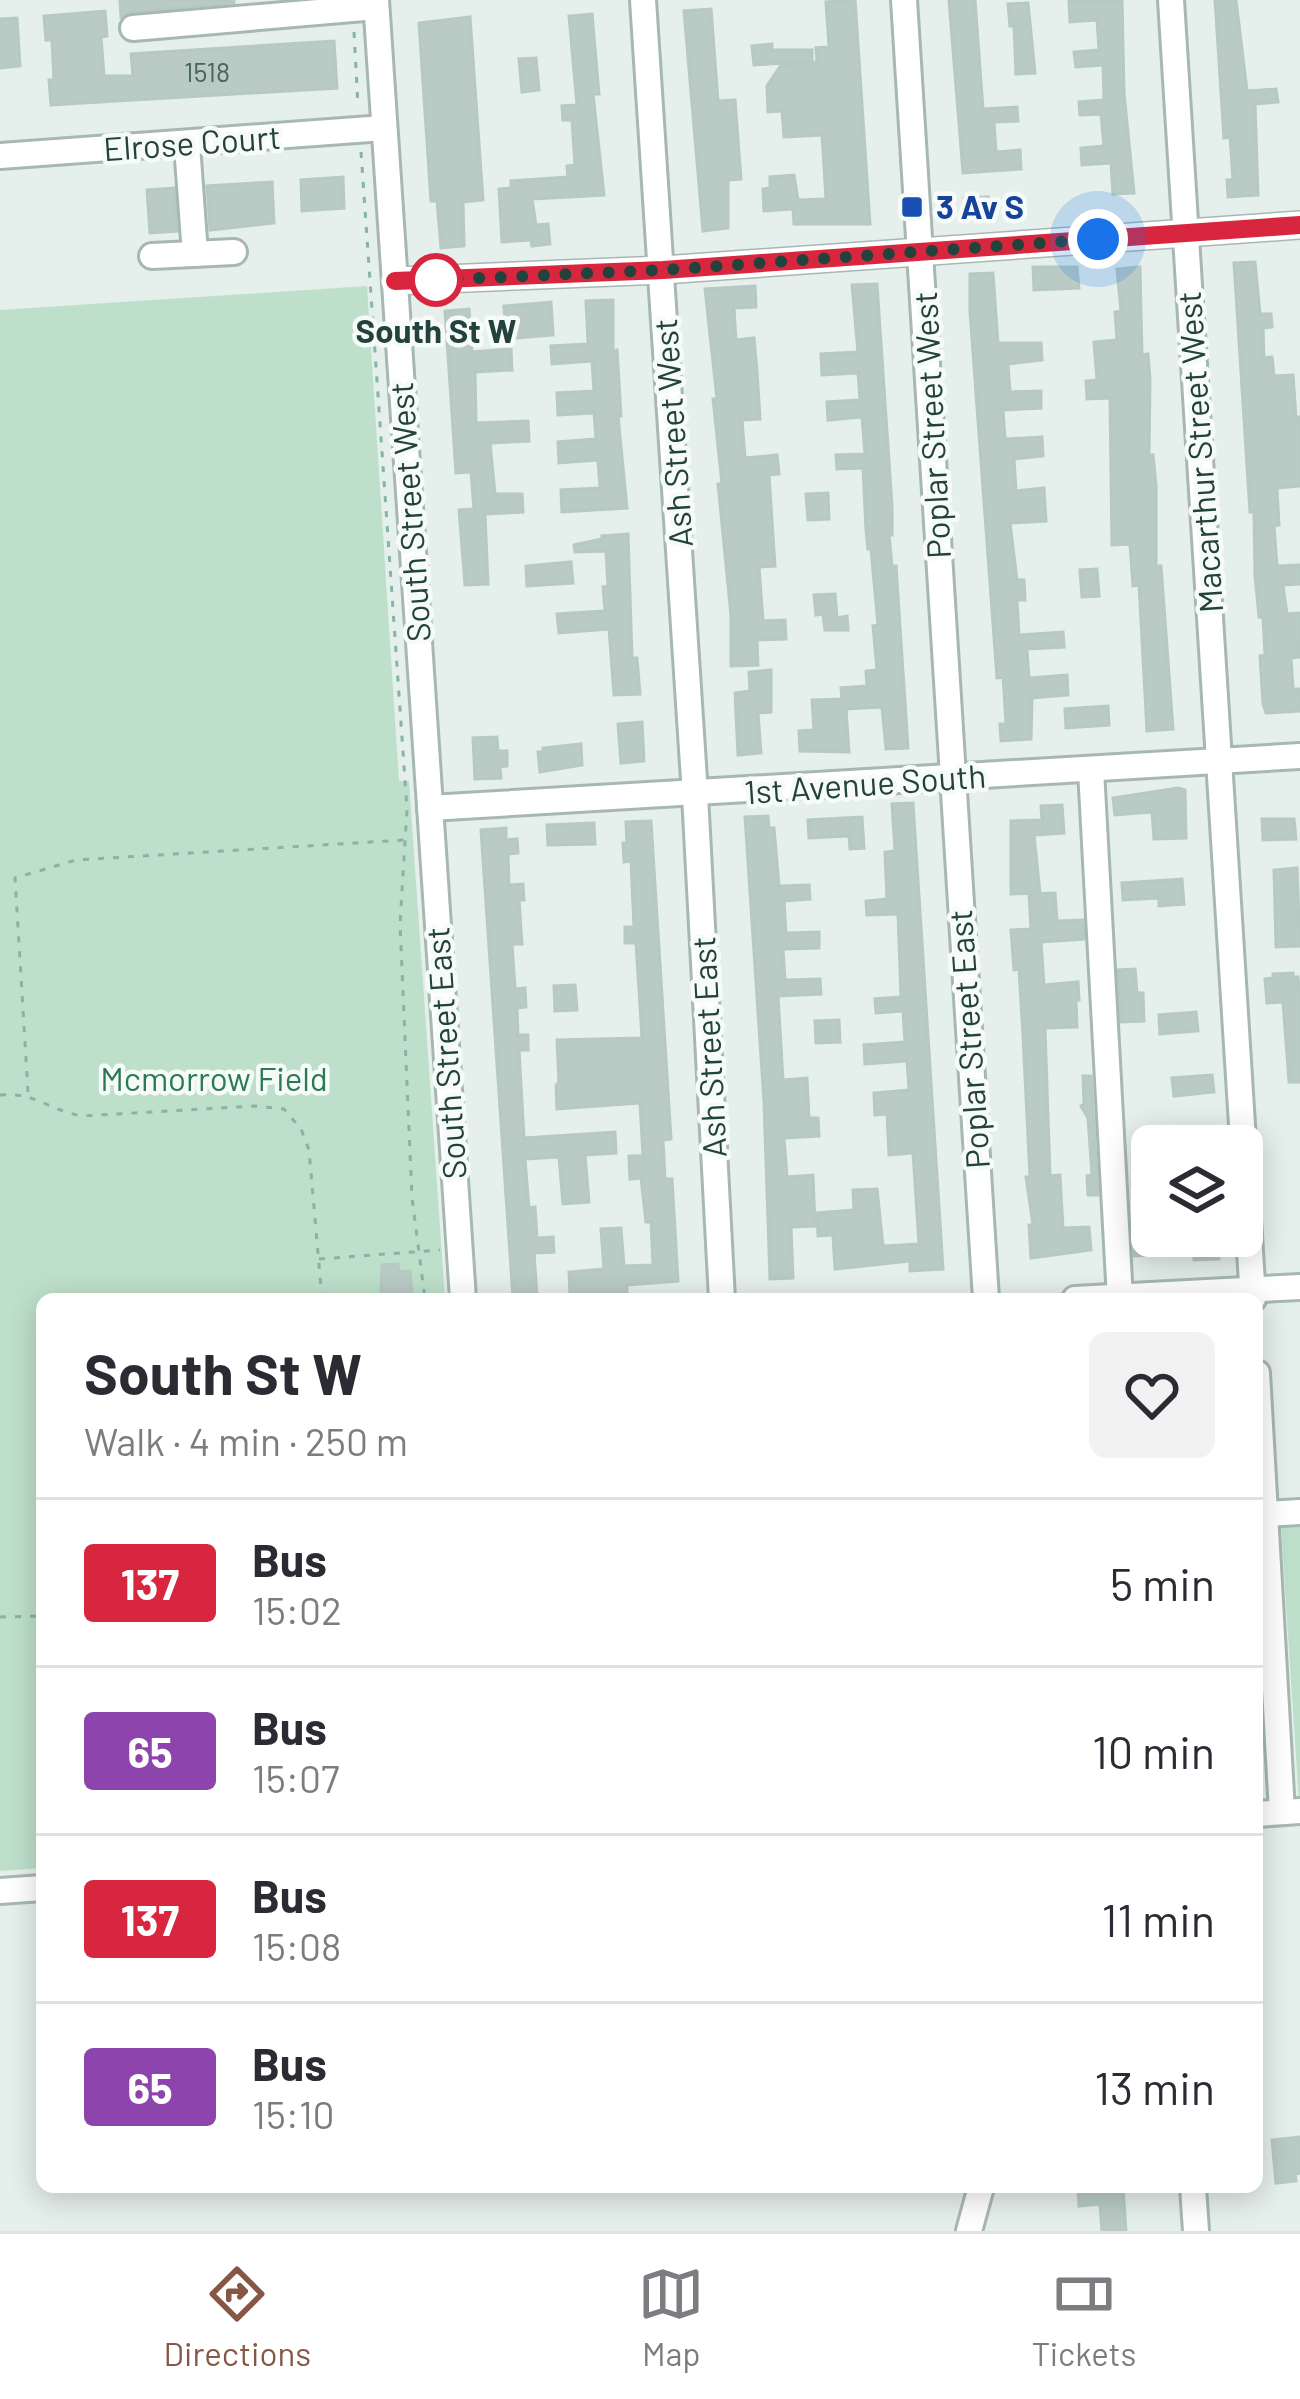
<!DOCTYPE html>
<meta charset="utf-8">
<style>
:root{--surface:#fff;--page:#f2f2f3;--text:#2b2b33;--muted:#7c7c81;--line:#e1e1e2;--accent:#875745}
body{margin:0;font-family:Barlow,sans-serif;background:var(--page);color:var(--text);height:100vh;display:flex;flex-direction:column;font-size:45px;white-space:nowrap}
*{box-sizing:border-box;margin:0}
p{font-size:39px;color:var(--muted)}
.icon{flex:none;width:66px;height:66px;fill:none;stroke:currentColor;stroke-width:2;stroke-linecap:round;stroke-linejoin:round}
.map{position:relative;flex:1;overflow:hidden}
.details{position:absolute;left:36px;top:1293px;width:1227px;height:900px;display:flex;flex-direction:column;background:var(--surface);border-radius:18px;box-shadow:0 6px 30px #0003}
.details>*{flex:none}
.badge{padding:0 24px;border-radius:9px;font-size:42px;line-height:78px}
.controls{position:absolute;left:1131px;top:1125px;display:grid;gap:24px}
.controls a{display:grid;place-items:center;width:132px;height:132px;border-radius:18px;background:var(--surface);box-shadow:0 6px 30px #0003;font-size:60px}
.you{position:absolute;width:60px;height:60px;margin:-30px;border:9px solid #fff;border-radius:50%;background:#1a73e8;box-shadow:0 0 0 18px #1a73e833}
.map>.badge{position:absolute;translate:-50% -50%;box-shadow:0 0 0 6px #fff}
.round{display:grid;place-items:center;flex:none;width:126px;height:126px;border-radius:18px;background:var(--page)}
.head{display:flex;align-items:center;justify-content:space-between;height:204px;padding:0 48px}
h1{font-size:57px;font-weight:700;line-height:90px}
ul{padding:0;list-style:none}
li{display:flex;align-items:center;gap:36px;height:168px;padding:0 48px;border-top:3px solid var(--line)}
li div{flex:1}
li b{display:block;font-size:45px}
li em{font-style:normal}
li .badge{min-width:132px;font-weight:700;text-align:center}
.tabs{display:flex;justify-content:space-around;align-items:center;height:168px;border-top:3px solid var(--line);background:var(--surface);font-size:33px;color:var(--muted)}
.tabs a{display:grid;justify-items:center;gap:6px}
.tabs .selected{color:var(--accent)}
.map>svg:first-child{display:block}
</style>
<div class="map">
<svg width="1300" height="2231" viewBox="0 0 1300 2231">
<rect width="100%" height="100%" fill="#e5efeb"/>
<g fill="#bee0ca">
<path d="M367,286L399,781H409L445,1299H42V1868L0,1871V310Z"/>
<path d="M1300,1509V1818L1280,1511Z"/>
</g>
<g fill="#bacac5" stroke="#b7c9c3" stroke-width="3">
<path d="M120,0H234V3L132,12L121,17Z"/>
<path d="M855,0L870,224H794L793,209L764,211L763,189L770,188V177L794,175L798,200L826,199L822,135L784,137L782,111L768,112L767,86L781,65L817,62L816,48L829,47L826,2Z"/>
<path d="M949,0H975L983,109L1017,107L1018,121L994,122L996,152L1020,150L1021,169L963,173Z"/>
<path d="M1122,0L1124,93L1134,193L1113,194L1111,163L1082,165L1081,148L1104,146L1101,114L1080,115L1079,102L1104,100L1103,65L1076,67L1074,52L1099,50L1097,20L1070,22L1069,1Z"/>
<path d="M1215,0H1236L1247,91L1276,89L1278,102L1255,104L1258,195L1228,197L1227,180H1233L1230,137L1224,138Z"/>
<path d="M1028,3L1035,73L1016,74L1014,26H1010L1008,4Z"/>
<path d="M711,9L718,101L735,100L741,179L728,180V228L703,231L684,11Z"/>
<path d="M105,11L107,36L101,37L104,76H133L131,54L334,41L337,88L51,105L49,80H54L52,40H46L44,16Z"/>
<path d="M592,14L599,94H593L604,195L532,199L536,225L548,224L550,244L532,246L531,240L502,242L499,189L511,188V181L568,177L567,166L575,165L572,120H563L562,106L577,105L569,16Z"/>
<path d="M470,17L483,200L463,202L464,246L441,248L437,201H431L419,23Z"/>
<path d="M17,18L20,66L0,68V19Z"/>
<path d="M772,44V50H812V61L754,65L752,46Z"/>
<path d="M536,58L539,90L522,92L519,59Z"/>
<path d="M343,177L344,208L302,211L301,180Z"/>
<path d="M272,182L274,223L210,230L207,186Z"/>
<path d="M174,188L177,231L150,233L147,190Z"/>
<path d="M988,197L990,217L966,219L964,198Z"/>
<path d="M1255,262L1260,314H1271L1272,327L1263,328L1264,358L1272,357L1274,376L1293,375L1296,417H1300V486L1277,488L1279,525L1274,526L1277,566L1300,565V584L1283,585L1287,614L1300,613L1299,657L1291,658L1293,689H1300V711L1266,713L1263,704L1260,656L1265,655L1263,617H1259L1255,575L1254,512H1250L1234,263Z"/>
<path d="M1033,267H1077L1079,288L1034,290Z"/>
<path d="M1140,267L1142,355L1148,354L1150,380L1149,456L1153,455L1156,485V566H1161L1173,729L1147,731L1139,585L1133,586L1130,544L1112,545L1110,398L1087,399L1086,381L1097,380L1094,342L1117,340L1115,312L1121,311L1117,269Z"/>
<path d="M993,273L998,343H1041L1042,360L1008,364L1010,392L1041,391V408L1003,410L1005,439L1042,437L1043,456L1014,459L1016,491L1044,488L1046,521L1010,523L1017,580H1024L1025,600H1017L1019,635L1063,632L1064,647L1027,649L1029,678L1067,675L1068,695L1032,698L1031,739L1001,741L1000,724H1006L1004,691L1003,677L997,678L970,312V274Z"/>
<path d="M877,284L892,506V535H889L892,566H896L908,748L886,749L882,707L846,709L849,752L800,751L799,731L814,730L812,700L842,699L841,688L867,686L866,671L877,670L873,626L878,625L871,549H868L866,530L863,468L837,469L836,455L865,454L862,417L828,420L827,402L860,400L858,373L822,375L821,354L858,352L852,285Z"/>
<path d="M755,286L756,307L734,308L736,340L754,338L757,371L760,419L742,420L745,458L777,455L779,474L769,475L775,566L759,567L763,621L785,620L786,639L757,640L758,665L731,666V615L718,484H722L713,399H717L705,289Z"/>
<path d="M613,300V351L617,350L621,416H618L627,508L562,512L561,490L600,488L598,460L559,463L558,442L596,439L594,413L558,415L557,393L594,391L592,361L552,364L551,346L588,344L586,301Z"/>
<path d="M551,302L553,335L506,339L504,306Z"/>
<path d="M469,309L472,352L511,349L512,370L475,372L476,423L528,421L529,441L490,443L495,494H522L523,512L485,514L488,584L465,585L459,510L474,509L471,472L456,473L445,311Z"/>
<path d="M828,493L829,519L808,520L806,494Z"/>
<path d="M628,534L632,658H637L640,694L614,695L609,629L559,633L557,614L605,611L603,587L608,586L606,551L575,552L574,545L602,539V536Z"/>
<path d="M571,562L573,583L527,586L526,566Z"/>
<path d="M1097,569L1099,596L1082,597L1080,570Z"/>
<path d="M835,594L837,618L847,616L848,630H825L823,614L816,615L814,595Z"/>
<path d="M771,670V712L758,713L761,753L738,755L735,693L750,691L749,672Z"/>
<path d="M1108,706L1109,725L1066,728L1065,709Z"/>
<path d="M642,722L644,761L621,763L618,724Z"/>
<path d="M497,737L498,751H507V766L500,767L501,778L475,779L473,738Z"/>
<path d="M581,744L582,765L540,772L538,752H543V748Z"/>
<path d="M1178,788L1185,790L1186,838L1154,839L1152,812L1115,815L1113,798Z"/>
<path d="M913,803L943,1269L910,1271V1261L835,1269L833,1235L818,1236L817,1213L854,1210L853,1190L877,1189L883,1246L919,1244L913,1153L889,1155L887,1114L875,1115L874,1093L909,1090L907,1061L865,1064L864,1045L905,1042L903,1011L876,1013L875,999L901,997L898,914L867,915L866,901L887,899L885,852L895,851L892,804Z"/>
<path d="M1062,805L1064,833L1034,835L1040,893L1011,894V821L1042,820L1041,806Z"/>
<path d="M768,816L769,828H774L779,886L809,885L810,899L784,901L786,933L819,932V948L783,949L785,980L820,979L821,994L778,996L783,1080L807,1078L809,1118H818L819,1136L784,1138L787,1177L813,1175L815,1226L791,1227L793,1278L770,1279L764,1102L745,817Z"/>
<path d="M862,817L864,848L850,849L849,836L809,838L808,820Z"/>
<path d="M1262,819H1294L1296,839L1263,840Z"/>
<path d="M651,821L671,1139L663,1140L665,1179H672L678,1281L627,1285V1293L570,1295L569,1272L604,1269L601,1229L621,1228L624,1266L653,1265L651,1222H646L641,1178L630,1179L629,1156H643L640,1103L557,1109L556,1085L559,1082L557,1040L642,1038L636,943H625V927H634L631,861L624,862L623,843H627L626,822Z"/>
<path d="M594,823L595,844L548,845L547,825Z"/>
<path d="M506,828V840L517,839L518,853L508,854L509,885L523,884L524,900H519L522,944H512L515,989L525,988L526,1007L517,1008L518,1035H528V1050H519L524,1138L615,1132L616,1153L585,1155L589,1202L563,1204L559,1157L525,1159L529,1208L535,1207L537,1238L553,1237L554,1252L534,1253L537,1296L513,1298L481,830Z"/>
<path d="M1297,868L1300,946L1276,947L1274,870Z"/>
<path d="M1182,879L1184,904L1159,906V898L1123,900L1122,883Z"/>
<path d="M1055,893L1057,921L1083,920L1084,939L1041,942L1044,985L1078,982L1079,1000H1076L1077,1027L1045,1028L1050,1176L1060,1175L1063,1228L1089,1227L1091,1250L1031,1258L1029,1225H1033L1026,1177H1030L1023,1036L1019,969L1014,970L1011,930L1031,929L1029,894Z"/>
<path d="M1135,969L1137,993H1143L1144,1021L1121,1022L1118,970Z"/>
<path d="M1293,973V977H1298L1300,999V1082H1289L1283,1002L1267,1003L1265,979L1273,978V974Z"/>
<path d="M575,985L577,1010L555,1011L554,986Z"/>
<path d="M1196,1012L1198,1031L1160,1034L1159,1015Z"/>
<path d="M839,1020L840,1042L816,1043L815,1021Z"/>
<path d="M1212,1075L1214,1092L1174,1096L1172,1078Z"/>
<path d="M1083,1076H1091L1098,1195H1088L1087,1176L1092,1175L1088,1118L1081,1106L1084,1104Z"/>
<path d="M1149,1179L1150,1255L1134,1256L1132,1180Z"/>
<path d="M1193,1236H1217L1219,1259L1194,1260Z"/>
<path d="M398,1264L399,1272L410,1271L412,1295L381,1297L382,1265Z"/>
<path d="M1300,2137V2173L1295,2174L1296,2181L1276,2183L1272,2140Z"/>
<path d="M1078,2187H1123L1126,2231H1102L1100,2204L1079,2206Z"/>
</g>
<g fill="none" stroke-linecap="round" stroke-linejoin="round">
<defs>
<g id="minor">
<path d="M376,0L463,1299"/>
<path d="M643,0L695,795L722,1299"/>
<path d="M904,0L986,1299"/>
<path d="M1171,0L1253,1299"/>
<path d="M133,28L376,7"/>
<path d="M187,145L195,254"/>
<path d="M0,156L384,128"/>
<path d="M152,256L234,252"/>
<path d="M395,281L663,270L1300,225"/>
<path d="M1091,770L1120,1299"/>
<path d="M430,808L1300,756"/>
<path d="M1075,1299L1300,1287"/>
<path d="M1257,1373L1282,1812"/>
<path d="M1265,1514L1300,1512"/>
<path d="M1257,1814L1300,1811"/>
<path d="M0,1891L42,1888"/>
<path d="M1193,2187L1196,2231"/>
<path d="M969,2231L981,2187"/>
</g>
</defs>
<use href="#minor" stroke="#a7b8b3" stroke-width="30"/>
<g stroke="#85b4a8" stroke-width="3" stroke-dasharray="6 9" stroke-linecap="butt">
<path d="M354,32L358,106"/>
<path d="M361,152L407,809L400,924L412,1198L425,1299"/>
<path d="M28,1092L15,878L76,860L404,840"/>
<path d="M0,1095C36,1092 48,1110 82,1116L254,1106L284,1109L301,1129L309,1150L322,1299"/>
<path d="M319,1259L440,1250"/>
<path d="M0,1617L42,1616"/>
</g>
<use href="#minor" stroke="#fff" stroke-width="24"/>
</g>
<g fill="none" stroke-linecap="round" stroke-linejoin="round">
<defs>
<path id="line" d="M395,281L663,270L1300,225"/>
</defs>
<use href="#line" stroke="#fff" stroke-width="27"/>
<use href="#line" stroke="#d7263d" stroke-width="18"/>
<path stroke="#23423c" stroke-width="12" stroke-dasharray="0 21.6" d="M436,280L663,270L1098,239"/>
</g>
<rect fill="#1a4fb4" stroke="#f6fbf9" stroke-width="4.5" x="900" y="195" width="24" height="24" rx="6"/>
<circle fill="#fff" stroke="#d7263d" stroke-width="6" cx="436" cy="280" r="24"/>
<g text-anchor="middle" stroke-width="9" stroke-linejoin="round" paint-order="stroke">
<g font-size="27" fill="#49645e">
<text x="207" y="82">1518</text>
</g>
<g font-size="33" fill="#23423c" stroke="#f6fbf9">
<text transform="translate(192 143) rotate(-4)" y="12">Elrose Court</text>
<text transform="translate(932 425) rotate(-93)" y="12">Poplar Street West</text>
<text transform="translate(673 433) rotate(-94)" y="12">Ash Street West</text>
<text transform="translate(1200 452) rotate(-94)" y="12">Macarthur Street West</text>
<text transform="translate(410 512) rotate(-94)" y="12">South Street West</text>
<text transform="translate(865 784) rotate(-4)" y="12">1st Avenue South</text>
<text transform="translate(969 1039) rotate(-94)" y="12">Poplar Street East</text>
<text transform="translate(709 1047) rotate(-93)" y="12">Ash Street East</text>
<text transform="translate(446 1053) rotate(-94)" y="12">South Street East</text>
</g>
<g font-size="33" font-weight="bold" fill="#164399" stroke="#f6fbf9" text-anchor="start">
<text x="936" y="219">3 Av S</text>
</g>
<g font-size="33" font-weight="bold" fill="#23423c" stroke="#f6fbf9">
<text x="436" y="343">South St W</text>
</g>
<g font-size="33" fill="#2b7b50" stroke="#f6fbf9">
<text x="214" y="1091">Mcmorrow Field</text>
</g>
</g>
</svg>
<div class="controls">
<a><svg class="icon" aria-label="layers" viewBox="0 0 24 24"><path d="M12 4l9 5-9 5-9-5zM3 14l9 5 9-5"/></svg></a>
</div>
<div class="you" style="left:1098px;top:239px"></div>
<section class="details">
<div class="head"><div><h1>South St W</h1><p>Walk · 4 min · 250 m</p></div><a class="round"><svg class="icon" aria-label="heart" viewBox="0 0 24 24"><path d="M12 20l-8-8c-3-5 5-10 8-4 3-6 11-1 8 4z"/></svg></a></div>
<ul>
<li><span class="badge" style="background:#d7263d;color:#fff">137</span><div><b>Bus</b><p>15:02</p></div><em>5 min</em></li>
<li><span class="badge" style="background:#8e44ad;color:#fff">65</span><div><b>Bus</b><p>15:07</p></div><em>10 min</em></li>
<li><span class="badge" style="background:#d7263d;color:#fff">137</span><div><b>Bus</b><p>15:08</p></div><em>11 min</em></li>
<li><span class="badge" style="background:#8e44ad;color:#fff">65</span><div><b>Bus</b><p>15:10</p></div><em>13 min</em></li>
</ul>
</section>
</div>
<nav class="tabs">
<a class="selected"><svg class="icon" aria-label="directions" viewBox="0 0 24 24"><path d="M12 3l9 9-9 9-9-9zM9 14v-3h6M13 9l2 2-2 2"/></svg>Directions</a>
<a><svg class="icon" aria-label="map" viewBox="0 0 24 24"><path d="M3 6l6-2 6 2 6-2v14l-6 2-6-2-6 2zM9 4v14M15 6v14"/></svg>Map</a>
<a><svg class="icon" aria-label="tickets" viewBox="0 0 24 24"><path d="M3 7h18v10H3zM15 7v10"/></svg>Tickets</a>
</nav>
